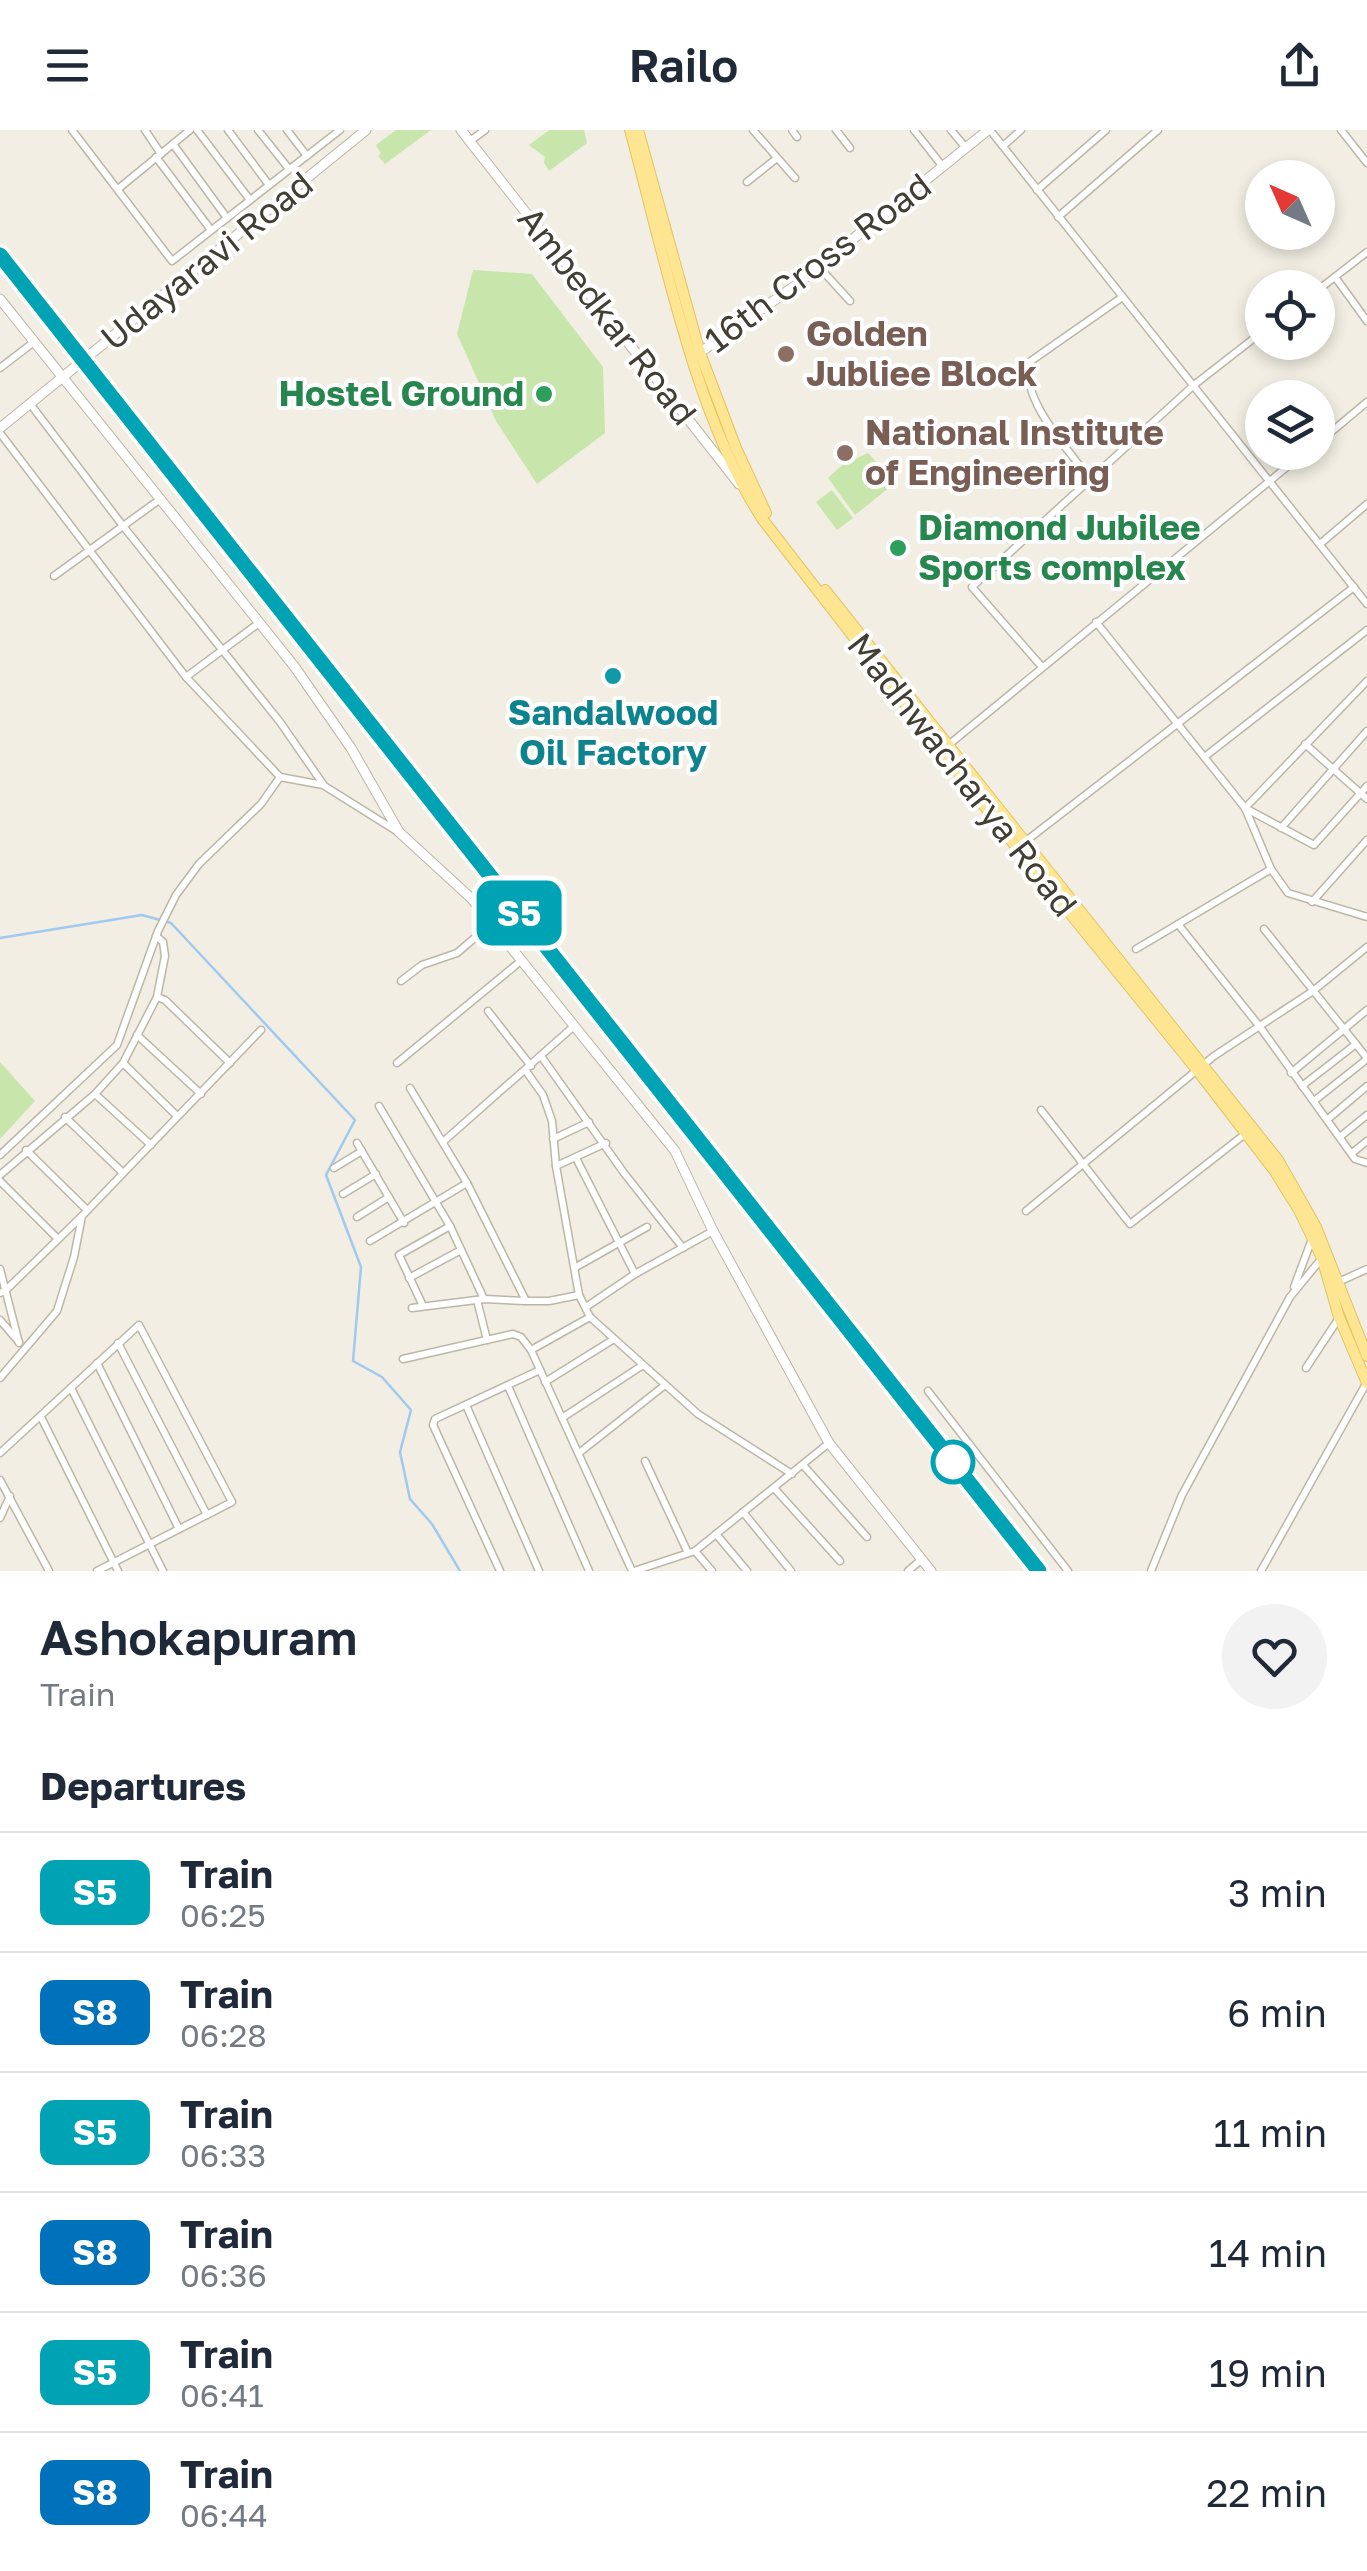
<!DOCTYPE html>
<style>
:root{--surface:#fff;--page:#f2f2f3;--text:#1f2937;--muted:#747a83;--line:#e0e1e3}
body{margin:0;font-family:"Golos Text",sans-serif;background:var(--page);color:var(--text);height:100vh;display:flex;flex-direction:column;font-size:38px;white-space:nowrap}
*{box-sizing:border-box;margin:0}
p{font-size:32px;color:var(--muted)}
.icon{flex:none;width:55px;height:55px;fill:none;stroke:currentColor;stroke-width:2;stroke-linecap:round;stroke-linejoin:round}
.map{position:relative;height:1441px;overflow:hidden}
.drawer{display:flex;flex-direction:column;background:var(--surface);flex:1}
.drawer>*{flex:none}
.badge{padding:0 20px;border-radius:15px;font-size:35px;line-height:65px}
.needle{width:65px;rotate:315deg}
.tools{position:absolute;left:1245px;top:30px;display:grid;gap:20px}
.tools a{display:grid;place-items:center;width:90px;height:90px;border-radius:50%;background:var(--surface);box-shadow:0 5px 15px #0003;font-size:50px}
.map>.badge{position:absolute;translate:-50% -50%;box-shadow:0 0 0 5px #fff}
h2{padding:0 40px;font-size:38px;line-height:90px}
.round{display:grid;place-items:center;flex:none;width:105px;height:105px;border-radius:52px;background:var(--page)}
.head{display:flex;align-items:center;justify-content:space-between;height:170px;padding:0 40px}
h1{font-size:48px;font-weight:600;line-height:75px}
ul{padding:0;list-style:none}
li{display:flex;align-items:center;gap:30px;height:120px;padding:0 40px;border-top:2px solid var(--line)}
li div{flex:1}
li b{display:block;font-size:38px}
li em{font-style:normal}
li .badge{min-width:110px;font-weight:700;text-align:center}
header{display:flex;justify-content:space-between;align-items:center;height:130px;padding:0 40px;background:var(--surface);font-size:45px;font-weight:600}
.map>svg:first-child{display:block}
</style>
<header><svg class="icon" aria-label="menu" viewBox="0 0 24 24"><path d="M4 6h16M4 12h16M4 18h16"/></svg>Railo<svg class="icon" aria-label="share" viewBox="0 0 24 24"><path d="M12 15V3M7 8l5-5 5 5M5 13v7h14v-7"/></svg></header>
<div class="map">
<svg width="1367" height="1441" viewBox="0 0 1367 1441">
<rect width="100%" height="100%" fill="#f2eee3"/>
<g fill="#c8e6ac">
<path d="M396,0H431L385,34L378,26L381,23L376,15Z"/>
<path d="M549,0H584L587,13L549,41L544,33L545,27L529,15Z"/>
<path d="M473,140L532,144L603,237L605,303L537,354L496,291L457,204Z"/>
<path d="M868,323L895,353L855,385L828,348L842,335Z"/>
<path d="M832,360L853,388L837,400L816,372Z"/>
<path d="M0,932L35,971L0,1009Z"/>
</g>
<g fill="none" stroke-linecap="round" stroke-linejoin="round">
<path stroke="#9fc9ef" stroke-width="2.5" d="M0,808L142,785L171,793L355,990L326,1045L361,1137L353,1231L382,1247L411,1280L400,1322L410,1369L432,1394L460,1441"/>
<defs>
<g id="minor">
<path d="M72,0L172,131L340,0"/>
<path d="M145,0L161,24"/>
<path d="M197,0L250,70"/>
<path d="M228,0L269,55"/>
<path d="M258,0L289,39"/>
<path d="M287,0L307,26"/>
<path d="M753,0L795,48"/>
<path d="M792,0L797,7"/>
<path d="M836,0L850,18"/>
<path d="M914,0L943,37"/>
<path d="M951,0L966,18"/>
<path d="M990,0L1367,474"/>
<path d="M1341,0L1367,33"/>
<path d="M470,11L485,0"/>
<path d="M173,14L227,88"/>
<path d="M1003,16L1021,0"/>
<path d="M156,27L211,100"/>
<path d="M747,52L777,28"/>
<path d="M118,59L190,0"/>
<path d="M1037,60L1106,0"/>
<path d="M1058,87L1158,0"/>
<path d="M819,137L850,171"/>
<path d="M1335,147L1367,191"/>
<path d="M1318,160L1367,122"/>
<path d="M0,238L34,212"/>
<path d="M31,275L123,396L280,592L323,654"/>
<path d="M0,303L186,547L280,647L323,655L398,702"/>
<path d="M1318,313L1367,272"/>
<path d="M1090,349C1067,317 1024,275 1028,233L1121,168"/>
<path d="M1320,414L1367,374"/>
<path d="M54,446L159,370"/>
<path d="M1096,492L1245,678L1271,739L1288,763L1367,787"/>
<path d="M1042,537L972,457L1194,255L1262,202"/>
<path d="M186,547L259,493"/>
<path d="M1305,614L1367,669"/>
<path d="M946,617L1305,322"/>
<path d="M1207,625L1367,500"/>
<path d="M1245,678L1367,551"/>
<path d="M1245,678L1314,715L1367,656"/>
<path d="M1281,698L1367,601"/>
<path d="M1017,718L1354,457"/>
<path d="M1312,772L1367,710"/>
<path d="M1178,794L1260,897L1355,1029L1367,1033"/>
<path d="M1264,799L1367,928"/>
<path d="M156,806L163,812L165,826L157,867"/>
<path d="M1136,819L1271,739"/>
<path d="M401,851L422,835L457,823L491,794"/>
<path d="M488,881L531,936"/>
<path d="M137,905L201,964"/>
<path d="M541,926L624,1043L683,1118"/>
<path d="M123,933L177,986"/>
<path d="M397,933L522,830"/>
<path d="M526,941L543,965L552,991L556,1036L579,1165L590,1187L698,1284L792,1344"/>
<path d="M1291,943L1367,880"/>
<path d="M1302,956L1356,914"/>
<path d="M410,958L467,1053L526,1171H549L579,1165"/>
<path d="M95,964L151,1015"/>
<path d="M1314,971L1367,929"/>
<path d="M379,976L450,1096L484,1169"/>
<path d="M1041,980L1130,1094L1245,1004"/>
<path d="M65,987L123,1043"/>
<path d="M1328,989L1367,956"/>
<path d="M1341,1006L1367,985"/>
<path d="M553,1009L589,992"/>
<path d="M444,1011L574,896"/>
<path d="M357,1013L404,1093"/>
<path d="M26,1020L87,1080"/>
<path d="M1352,1023L1367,1011"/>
<path d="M0,1025L117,915L158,801L176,765L199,734L261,674L280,647"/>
<path d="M576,1028L635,1144"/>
<path d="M556,1036L606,1013"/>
<path d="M334,1038L362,1021"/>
<path d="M0,1045L95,964L123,933L157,867L165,870L230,933"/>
<path d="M0,1051L57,1108"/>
<path d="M343,1064L376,1044"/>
<path d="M1026,1081L1214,926L1313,861L1367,817"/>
<path d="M357,1087L389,1067"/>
<path d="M370,1111L467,1053"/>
<path d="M576,1137L647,1097"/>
<path d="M0,1139L19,1213"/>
<path d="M409,1148L461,1120"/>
<path d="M1336,1153L1367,1139"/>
<path d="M1294,1157L1312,1109"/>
<path d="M0,1163L6,1160L82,1086"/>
<path d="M477,1170L487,1210"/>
<path d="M423,1176L399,1125L450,1096"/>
<path d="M586,1177L635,1144L713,1101"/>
<path d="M412,1178L484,1169L525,1171"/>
<path d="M590,1187L531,1220L632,1441"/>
<path d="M0,1190L19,1212"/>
<path d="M118,1213L207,1385"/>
<path d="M403,1229L513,1204L521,1207L531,1220"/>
<path d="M97,1233L179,1399"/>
<path d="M1306,1238L1339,1188"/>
<path d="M0,1248L57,1181L74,1127L82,1086L261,900"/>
<path d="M545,1252L614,1209"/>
<path d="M508,1256L589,1441"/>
<path d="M71,1258L163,1441"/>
<path d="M928,1261L1068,1441"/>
<path d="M466,1275L539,1441"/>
<path d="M41,1287L118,1441"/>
<path d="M562,1288L643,1235"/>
<path d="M0,1323L139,1195L232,1372L97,1441"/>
<path d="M579,1323L665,1255"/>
<path d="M645,1331L688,1423"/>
<path d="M803,1335L867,1407"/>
<path d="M0,1350L49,1441"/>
<path d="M774,1358L840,1431"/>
<path d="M743,1382L791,1441"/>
<path d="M0,1388L10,1366"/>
<path d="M716,1404L747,1441"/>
<path d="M695,1421L712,1441"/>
<path d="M500,1441L433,1295L435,1289L540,1240"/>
<path d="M634,1441L695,1421L829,1313"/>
<path d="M908,1441L922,1429"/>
<path d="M1151,1441L1182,1365L1290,1167L1322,1128"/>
<path d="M1261,1441L1367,1252"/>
</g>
<g id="tertiary">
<path d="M461,0L739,354"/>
<path d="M0,169L294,536L351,618L399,702L472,769L675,1021L713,1101L829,1313L931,1441"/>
<path d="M695,226L796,155L988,0"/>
<path d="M0,298L366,0"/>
</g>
<g id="primary">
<path d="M630,0C664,123 694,284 763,390L1017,718L1197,940L1274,1040L1299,1080L1322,1128L1339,1187L1367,1253"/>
<path d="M638,0L700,223L736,318L766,383"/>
<path d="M825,460L1278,1030L1316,1097L1367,1226"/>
</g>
</defs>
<use href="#minor" stroke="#bdb6a6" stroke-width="9"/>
<use href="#tertiary" stroke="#bdb6a6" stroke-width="11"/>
<use href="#primary" stroke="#e2c361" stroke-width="12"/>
<use href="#minor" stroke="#fff" stroke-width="6"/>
<use href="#tertiary" stroke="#fff" stroke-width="9"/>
<use href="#primary" stroke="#fde591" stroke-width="10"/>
<defs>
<path id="rail" d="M0,125L1039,1441"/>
</defs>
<use href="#rail" stroke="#939393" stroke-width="6"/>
<use href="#rail" stroke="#fff" stroke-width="2.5" stroke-dasharray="8" stroke-linecap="butt"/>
</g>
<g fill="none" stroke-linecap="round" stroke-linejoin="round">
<defs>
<path id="line" d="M0,125L1039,1441"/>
</defs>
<use href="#line" stroke="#fff" stroke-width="22"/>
<use href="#line" stroke="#00a3b4" stroke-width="15"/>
</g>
<g fill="#8d6e63" stroke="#fff" stroke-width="4">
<circle cx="786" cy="224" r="10"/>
<circle cx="845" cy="323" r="10"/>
</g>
<g fill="#2e9e5b" stroke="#fff" stroke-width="4">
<circle cx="544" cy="264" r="10"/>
<circle cx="898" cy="418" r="10"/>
</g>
<circle fill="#0f9aa8" stroke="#fff" stroke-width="4" cx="613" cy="546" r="10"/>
<circle fill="#fff" stroke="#00a3b4" stroke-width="5" cx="953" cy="1332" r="20"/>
<g text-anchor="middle" stroke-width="8" stroke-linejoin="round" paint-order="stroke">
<g font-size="35" fill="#433e34" stroke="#fff">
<text transform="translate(207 131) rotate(-39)" y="12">Udayaravi Road</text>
<text transform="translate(818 133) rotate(-37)" y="12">16th Cross Road</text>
<text transform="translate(607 186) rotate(52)" y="12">Ambedkar Road</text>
<text transform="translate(962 645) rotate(52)" y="12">Madhwacharya Road</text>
</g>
<g font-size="35" font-weight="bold" fill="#785e54" stroke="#fff" text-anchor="start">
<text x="806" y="216">Golden<tspan x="806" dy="40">Jubliee Block</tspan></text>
<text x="865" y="315">National Institute<tspan x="865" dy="40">of Engineering</tspan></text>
</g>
<g font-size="35" font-weight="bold" fill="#27864d" stroke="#fff" text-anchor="end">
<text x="524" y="276">Hostel Ground</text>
<text x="918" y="410" text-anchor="start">Diamond Jubilee<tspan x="918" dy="40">Sports complex</tspan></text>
</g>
<g font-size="35" font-weight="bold" fill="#0d838f" stroke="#fff">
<text x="613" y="595">Sandalwood<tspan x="613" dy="40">Oil Factory</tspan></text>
</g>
</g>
</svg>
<div class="tools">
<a><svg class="needle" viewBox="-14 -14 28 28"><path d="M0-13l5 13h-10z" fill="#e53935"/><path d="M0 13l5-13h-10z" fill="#747a83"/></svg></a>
<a><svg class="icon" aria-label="locate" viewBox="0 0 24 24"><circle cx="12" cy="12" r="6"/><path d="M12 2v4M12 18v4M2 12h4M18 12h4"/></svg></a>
<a><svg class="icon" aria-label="layers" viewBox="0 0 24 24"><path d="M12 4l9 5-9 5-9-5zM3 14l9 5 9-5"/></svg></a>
</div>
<b class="badge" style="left:519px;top:783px;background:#00a3b4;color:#fff">S5</b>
</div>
<section class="drawer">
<div class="head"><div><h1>Ashokapuram</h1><p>Train</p></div><a class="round"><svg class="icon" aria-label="heart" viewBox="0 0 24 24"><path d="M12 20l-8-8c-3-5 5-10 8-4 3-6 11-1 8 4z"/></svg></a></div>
<h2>Departures</h2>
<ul>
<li><span class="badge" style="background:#00a3b4;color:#fff">S5</span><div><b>Train</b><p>06:25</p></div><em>3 min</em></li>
<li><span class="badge" style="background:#0072bc;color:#fff">S8</span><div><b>Train</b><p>06:28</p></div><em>6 min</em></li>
<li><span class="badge" style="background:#00a3b4;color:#fff">S5</span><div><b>Train</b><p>06:33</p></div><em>11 min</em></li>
<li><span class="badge" style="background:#0072bc;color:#fff">S8</span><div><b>Train</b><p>06:36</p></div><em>14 min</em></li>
<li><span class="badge" style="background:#00a3b4;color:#fff">S5</span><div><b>Train</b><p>06:41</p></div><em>19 min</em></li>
<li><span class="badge" style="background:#0072bc;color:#fff">S8</span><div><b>Train</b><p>06:44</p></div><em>22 min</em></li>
</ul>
</section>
